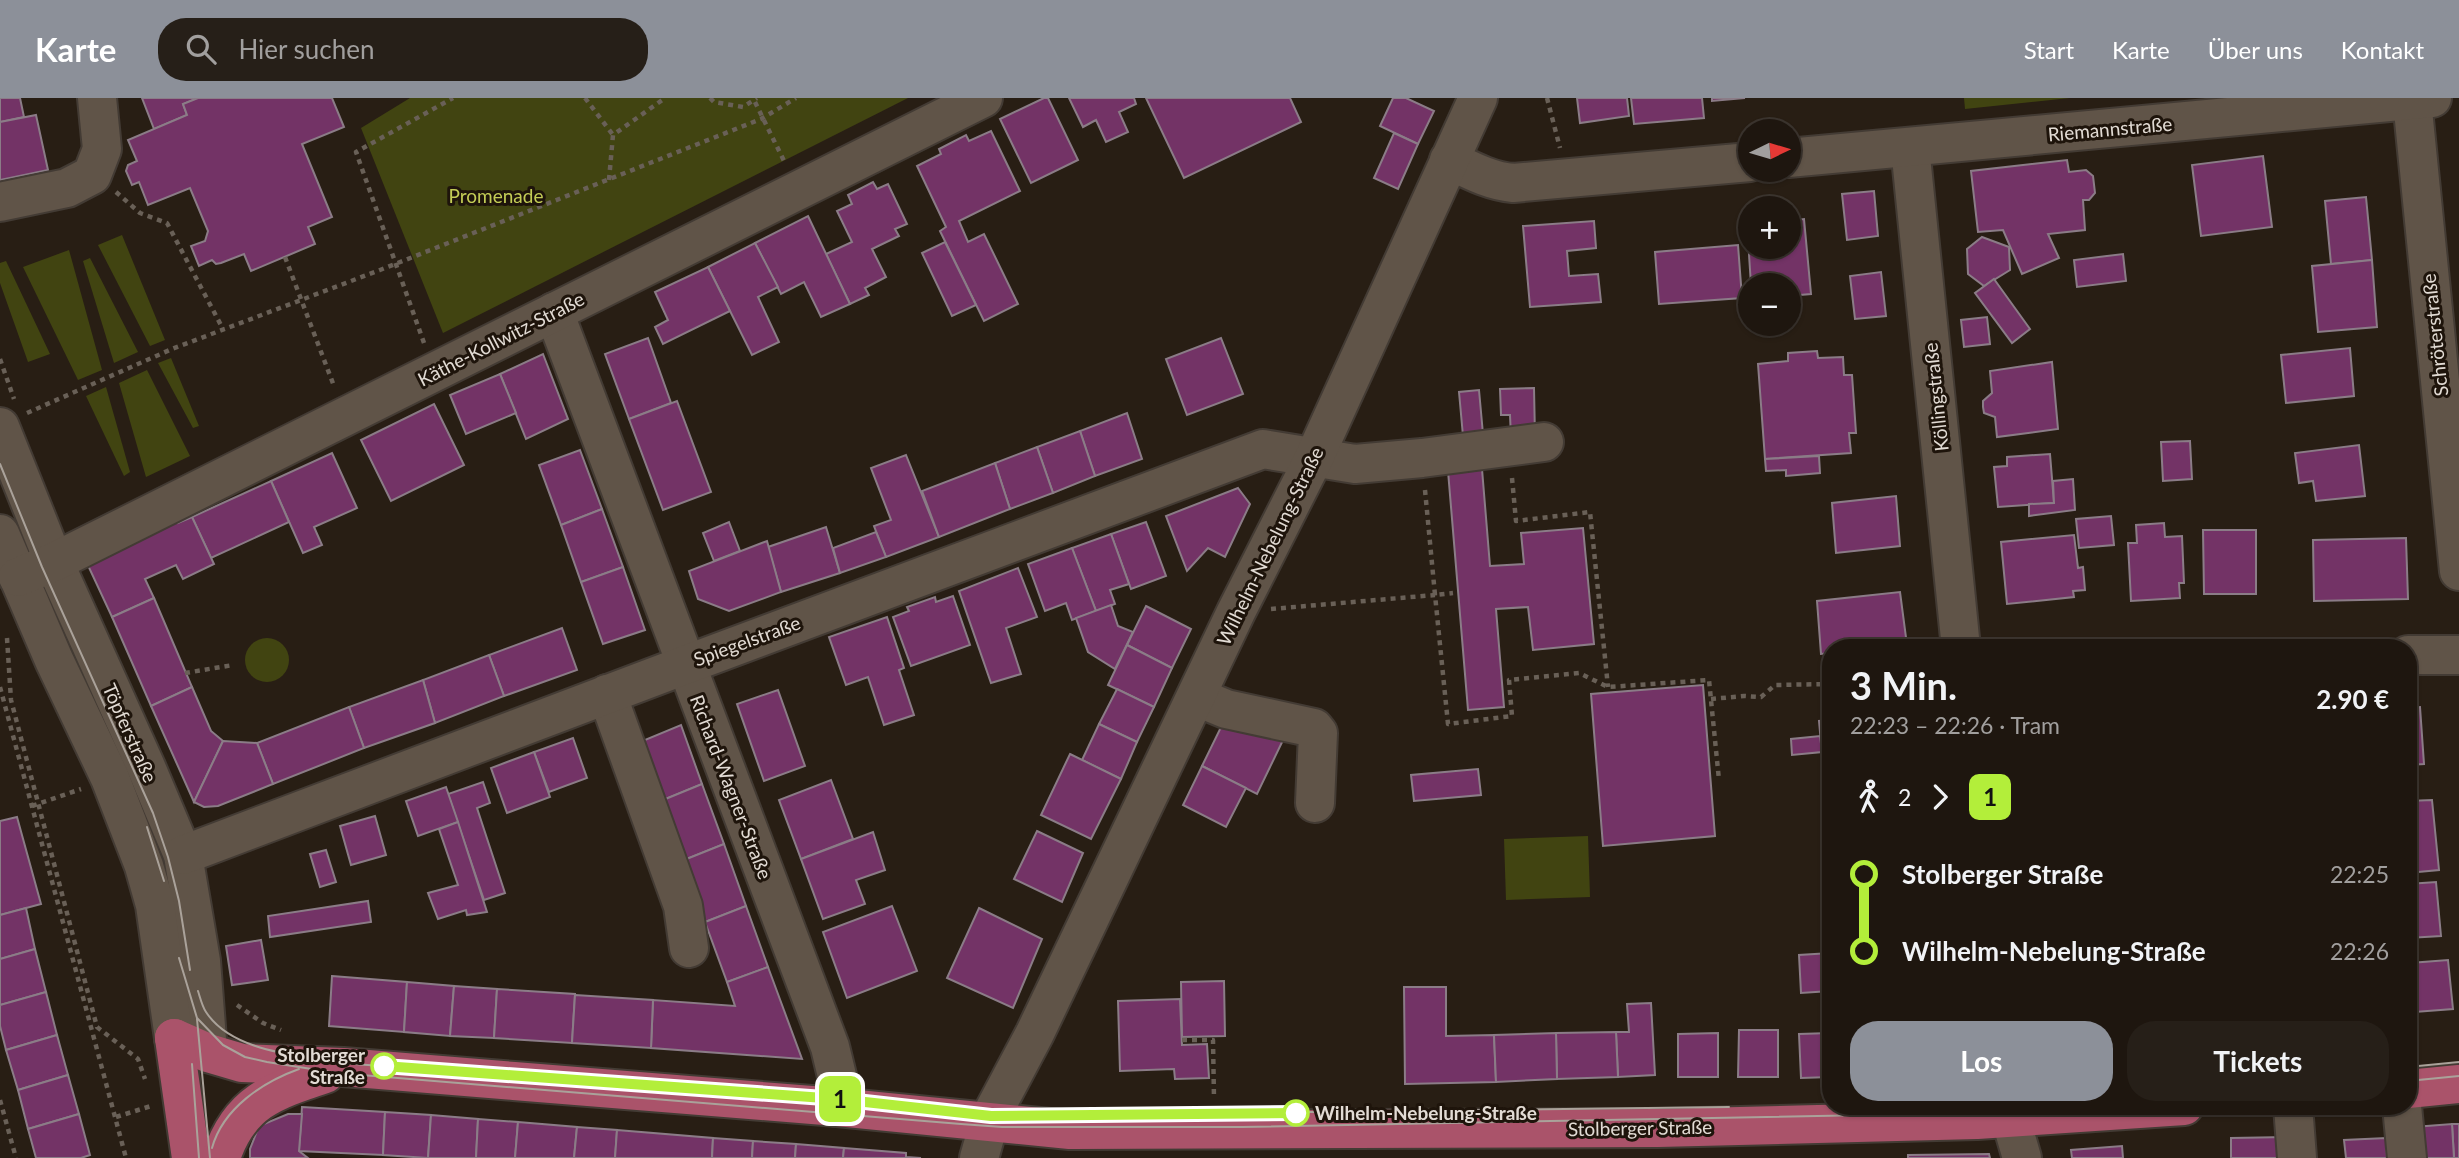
<!DOCTYPE html>
<html lang="de">
<meta charset="utf-8">
<style>
:root{--surface:#1e160f;--page:#261f18;--text:#f1f3f6;--muted:#a19f9e;--line:#3c352f;--accent:#8c9099}
body{margin:0;font-family:Lato,sans-serif;background:var(--page);color:var(--text);height:100vh;display:flex;flex-direction:column;font-size:26px;white-space:nowrap}
*{box-sizing:border-box;margin:0}
p{font-size:23px;color:var(--muted)}
.icon{flex:none;width:38px;height:38px;fill:none;stroke:currentColor;stroke-width:2;stroke-linecap:round;stroke-linejoin:round}
.map{position:relative;flex:1;overflow:hidden}
.sheet{position:absolute;left:1822px;top:541px;width:595px;height:476px;display:flex;flex-direction:column;background:var(--surface);border-radius:28px;box-shadow:0 2px 5px #0004,0 0 0 2px var(--line)}
.sheet>*{flex:none}
.badge{padding:0 14px;border-radius:10px;font-size:24px;line-height:46px}
.needle{width:46px;rotate:85deg}
.controls{position:absolute;left:1738px;top:21px;display:grid;gap:14px}
.controls a{display:grid;place-items:center;width:63px;height:63px;border-radius:50%;background:var(--surface);box-shadow:0 2px 5px #0004,0 0 0 2px var(--line);font-size:35px}
.map>.badge{position:absolute;translate:-50% -50%;box-shadow:0 0 0 4px #fff}
.legs{display:flex;align-items:center;gap:10px;height:77px;padding:0 28px;font-size:23px}
.legs p{margin-inline-start:auto}
.summary{display:flex;align-items:center;justify-content:space-between;height:119px;padding:0 28px}
h1{font-size:38px;font-weight:700;line-height:52px}
.primary-button{display:flex;gap:14px;margin-top:auto;padding:14px 28px}
.primary-button a{flex:1;height:80px;border-radius:28px;background:var(--accent);color:#fff;font-size:28px;font-weight:700;line-height:80px;text-align:center}
.primary-button a+a{background:var(--page);color:var(--text)}
ul{padding:0 28px;list-style:none}
li{display:flex;align-items:center;gap:24px;height:77px;font-size:26px}
li i{display:grid;place-items:center;width:10px;height:100%;margin:0 9px;background:currentColor}
li i::after{content:'';width:18px;height:18px;margin:-9px;border:5px solid;border-radius:50%;background:var(--surface)}
li p{margin-inline-start:auto}
li:first-child i{background:linear-gradient(#0000 50%,currentColor 0)}
li:last-child i{background:linear-gradient(currentColor 50%,#0000 0)}
header{display:flex;align-items:center;gap:42px;box-sizing:border-box;height:98px;padding:0 35px;background:var(--accent);color:#fff}
header strong{font-size:33px}
nav{display:flex;gap:38px;margin-inline-start:auto;font-size:24px}
.search{width:490px;height:63px;background:var(--page);display:flex;align-items:center;gap:18px;box-sizing:border-box;padding:0 24px;border-radius:28px;color:var(--muted);font-size:26px}
.map>svg:first-child{display:block}
</style>
<header>
<strong>Karte</strong>
<div class="search"><svg class="icon" aria-label="search" viewBox="0 0 24 24"><circle cx="10" cy="10" r="6"/><path d="M15 15l6 6"/></svg>Hier suchen</div>
<nav><a>Start</a><a>Karte</a><a>Über uns</a><a>Kontakt</a></nav>
</header>
<div class="map">
<svg width="2459" height="1060" viewBox="0 0 2459 1060">
<rect width="100%" height="100%" fill="#281e14"/>
<g fill="#414411">
<path d="M410,0H908L443,235L361,30Z"/>
<path d="M1964,0H2070L1965,11Z"/>
<path d="M122,137L165,242L150,248L98,147Z"/>
<path d="M69,152L102,272L78,282L23,169Z"/>
<path d="M90,160L138,254L114,265L83,163Z"/>
<path d="M6,163L50,256L28,264L0,185V165Z"/>
<path d="M171,260L199,328L193,330L158,265Z"/>
<path d="M147,272L190,358L146,379L119,285Z"/>
<path d="M106,289L130,374L124,378L86,298Z"/>
<circle cx="267" cy="562" r="22"/>
<path d="M1588,738L1590,799L1506,802L1504,741Z"/>
</g>
<g fill="#733366" stroke="#8b7c87" stroke-width="2">
<path d="M0,0H20L24,19L0,24Z"/>
<path d="M142,0H198L183,6L187,17L154,31Z"/>
<path d="M198,0H332L344,29L302,46L332,119L308,129L315,146L251,173L244,156L221,165L216,166L212,162L199,168L191,148L205,143L208,133L190,90L148,107L139,84L132,87L126,73L128,67L137,63L128,42L187,17L183,6Z"/>
<path d="M1044,0H1048L1078,62L1031,85L1000,21Z"/>
<path d="M1069,0H1134L1136,6L1119,14L1128,34L1106,44L1096,22L1083,29Z"/>
<path d="M1146,0H1290L1301,24L1184,80Z"/>
<path d="M1393,0H1406L1434,13L1418,46L1380,28Z"/>
<path d="M1577,0H1627L1629,18L1580,25Z"/>
<path d="M1631,0H1702L1704,20L1634,26Z"/>
<path d="M1712,0H1745L1712,3Z"/>
<path d="M36,17L48,72L0,82V24Z"/>
<path d="M991,33L1020,93L959,123L968,144L984,136L1018,206L984,223L940,133L946,129L917,68L941,56L939,51L966,37L969,43Z"/>
<path d="M1394,35L1418,46L1398,91L1374,80Z"/>
<path d="M2263,58L2272,129L2201,138L2192,67Z"/>
<path d="M2067,62L2069,74L2086,72L2093,78L2095,95L2089,102H2083L2085,132L2048,136L2059,160L2022,176L2003,132L1978,134L1971,73Z"/>
<path d="M873,84L877,91L888,86L907,126L895,131L899,138L872,151L886,179L865,190L869,197L850,206L826,156L852,144L837,113L852,106L848,97Z"/>
<path d="M1874,93L1878,138L1847,142L1842,96Z"/>
<path d="M2366,99L2372,162L2331,166L2325,103Z"/>
<path d="M808,118L850,206L821,219L804,184L781,196L755,145Z"/>
<path d="M1804,121L1811,196L1788,198V187H1751L1747,126H1750V149H1788V123Z"/>
<path d="M1594,123L1596,150L1567,153L1569,178L1598,176L1601,204L1530,209L1523,128Z"/>
<path d="M1982,139L2009,149L2010,172L1984,188L1968,176L1967,151Z"/>
<path d="M945,144L976,207L952,218L922,155Z"/>
<path d="M755,145L778,189L758,199L779,244L752,257L708,169Z"/>
<path d="M1738,147L1742,200L1659,206L1655,154Z"/>
<path d="M2123,156L2126,183L2077,189L2074,162Z"/>
<path d="M2372,162L2377,229L2318,234L2312,168Z"/>
<path d="M708,169L730,213L663,246L655,229L668,222L655,194Z"/>
<path d="M1881,174L1886,218L1855,221L1850,178Z"/>
<path d="M1994,181L2030,231L2012,245L1975,195Z"/>
<path d="M1987,219L1990,246L1964,249L1961,222Z"/>
<path d="M648,240L671,305L629,321L605,256Z"/>
<path d="M1221,240L1243,296L1187,317L1166,261Z"/>
<path d="M2350,250L2354,298L2286,305L2281,257Z"/>
<path d="M1817,253L1818,260L1843,259L1844,277H1852L1856,335H1849L1851,355L1765,361L1758,266L1788,263V255Z"/>
<path d="M543,256L568,321L526,341L500,276Z"/>
<path d="M2052,264L2058,331L1997,339L1995,319L1984,315L1983,309V303L1992,295L1990,273Z"/>
<path d="M500,276L516,315L466,336L450,297Z"/>
<path d="M1534,290L1535,339L1511,340L1510,317H1501L1500,291Z"/>
<path d="M1479,292L1483,336L1463,338L1459,294Z"/>
<path d="M677,303L711,394L663,412L629,321Z"/>
<path d="M434,306L464,367L391,403L361,342Z"/>
<path d="M1127,315L1142,361L1095,378L1080,333Z"/>
<path d="M1080,333L1095,378L1053,395L1037,349Z"/>
<path d="M2190,343L2192,381L2163,383L2161,344Z"/>
<path d="M2359,347L2365,398L2316,403L2313,383L2299,385L2295,355Z"/>
<path d="M1037,349L1053,395L1010,411L995,365Z"/>
<path d="M580,352L602,411L561,427L539,367Z"/>
<path d="M332,355L357,410L314,429L322,447L303,455L271,383Z"/>
<path d="M2050,356L2054,405L1998,409L1994,369L2007,368V359Z"/>
<path d="M906,357L939,439L886,459L874,428L891,422L871,370Z"/>
<path d="M1819,358L1820,375L1786,378V372L1766,373L1765,361Z"/>
<path d="M995,365L1010,411L939,439L922,393Z"/>
<path d="M1482,371L1490,468L1524,466L1521,435L1583,430L1594,546L1533,552L1528,509L1496,511L1504,609L1468,612L1448,373Z"/>
<path d="M2073,381L2075,412L2029,418V406L2054,405L2053,383Z"/>
<path d="M271,383L289,424L211,460L192,419Z"/>
<path d="M1238,390L1250,406L1225,459L1208,450L1187,473L1166,418Z"/>
<path d="M1896,398L1900,448L1836,455L1832,405Z"/>
<path d="M602,411L623,469L581,484L561,427Z"/>
<path d="M175,418L178,425L192,419L214,466L183,481L176,467L145,481L154,500L112,519L85,461Z"/>
<path d="M2111,418L2114,447L2079,450L2076,421Z"/>
<path d="M729,424L740,453L714,463L703,435Z"/>
<path d="M1146,424L1166,478L1131,491L1111,436Z"/>
<path d="M2164,425L2165,439L2182,438L2184,485H2179L2180,500L2131,503L2128,445H2137L2136,427Z"/>
<path d="M826,429L840,475L781,494L768,449Z"/>
<path d="M2203,432H2256V496H2204Z"/>
<path d="M876,434L886,459L840,475L833,450Z"/>
<path d="M1111,436L1129,486L1110,492L1115,506L1096,513L1072,450Z"/>
<path d="M2074,437L2078,470L2083,469L2085,492L2073,493L2074,499L2007,506L2001,444Z"/>
<path d="M2406,440L2408,501L2314,503L2313,442Z"/>
<path d="M767,443L781,494L729,513L698,501L689,473Z"/>
<path d="M1072,450L1096,513L1072,522L1066,505L1045,513L1028,466Z"/>
<path d="M623,469L645,532L603,546L581,484Z"/>
<path d="M1018,470L1037,519L1006,530L1021,576L991,585L959,493Z"/>
<path d="M1900,494L1907,547L1880,550H1830V555L1821,556L1817,503Z"/>
<path d="M953,498L970,547L911,568L893,519L909,513L907,509L935,499L936,504Z"/>
<path d="M154,500L192,589L151,608L112,519Z"/>
<path d="M1111,507L1118,528L1133,534L1115,571L1088,554L1076,520Z"/>
<path d="M1146,508L1191,531L1172,570L1127,547Z"/>
<path d="M887,519L904,570L899,572L914,617L884,627L868,579L846,587L829,539Z"/>
<path d="M562,530L577,572L504,598L489,557Z"/>
<path d="M1127,547L1172,570L1154,609L1108,587Z"/>
<path d="M489,557L504,598L435,625L423,582Z"/>
<path d="M423,582L435,625L364,650L349,609Z"/>
<path d="M1703,587L1715,738L1603,748L1591,596Z"/>
<path d="M192,589L211,633L223,643L194,704L151,608Z"/>
<path d="M1117,591L1154,609L1137,644L1099,626Z"/>
<path d="M778,592L805,668L764,683L737,606Z"/>
<path d="M349,609L364,650L273,686L257,645Z"/>
<path d="M2420,609L2424,666L2408,667V610Z"/>
<path d="M1226,619L1285,638L1257,696L1202,668Z"/>
<path d="M1830,622V690H1825L1819,623Z"/>
<path d="M1099,626L1137,644L1121,681L1082,662Z"/>
<path d="M681,627L702,686L663,702L640,644Z"/>
<path d="M1820,638L1822,654L1792,657L1791,641Z"/>
<path d="M573,640L587,680L549,694L534,654Z"/>
<path d="M223,643L257,645L273,686L218,708L204,709L194,704Z"/>
<path d="M534,654L550,699L507,715L491,670Z"/>
<path d="M1070,656L1121,681L1091,741L1041,717Z"/>
<path d="M1202,668L1246,690L1226,729L1183,707Z"/>
<path d="M1478,671L1481,697L1414,703L1411,677Z"/>
<path d="M831,682L853,741L801,761L779,702Z"/>
<path d="M483,684L490,705L477,710L505,795L484,802L448,696Z"/>
<path d="M702,686L724,746L684,762L663,702Z"/>
<path d="M446,689L458,724L418,738L406,703Z"/>
<path d="M2432,702L2439,772L2408,775V703Z"/>
<path d="M375,718L386,757L351,767L340,728Z"/>
<path d="M17,719L41,806L0,817V723Z"/>
<path d="M458,724L487,814L467,817L466,812L438,821L428,795L458,787L439,731Z"/>
<path d="M1037,733L1083,755L1062,804L1014,781Z"/>
<path d="M873,734L885,772L856,782L865,806L823,821L801,761Z"/>
<path d="M724,746L746,808L705,824L684,762Z"/>
<path d="M326,752L336,784L320,789L310,756Z"/>
<path d="M2436,784L2441,838L2408,840V786Z"/>
<path d="M368,803L371,824L270,839L268,818Z"/>
<path d="M746,808L768,869L727,884L705,824Z"/>
<path d="M892,808L917,873L847,900L823,834Z"/>
<path d="M26,810L35,851L0,861V817Z"/>
<path d="M979,810L1042,841L1013,910L947,880Z"/>
<path d="M261,842L268,882L232,887L226,848Z"/>
<path d="M35,851L46,894L0,907V861Z"/>
<path d="M1830,855V893L1801,895L1799,857Z"/>
<path d="M2448,862L2453,911L2415,914L2410,865Z"/>
<path d="M768,869L802,961L651,950L653,902L735,908L727,884Z"/>
<path d="M332,878L407,884L404,934L329,928Z"/>
<path d="M1224,883L1225,938L1182,939L1181,884Z"/>
<path d="M407,884L454,888L450,938L404,934Z"/>
<path d="M454,888L497,891L494,940L450,938Z"/>
<path d="M1404,889H1446V938L1494,937L1496,984L1405,986Z"/>
<path d="M497,891L575,896L572,945L494,940Z"/>
<path d="M46,894L57,937L6,952L0,928V907Z"/>
<path d="M575,897L653,902L651,950L572,945Z"/>
<path d="M1180,901L1182,947L1207,946L1209,980L1175,981L1174,971L1120,973L1118,903Z"/>
<path d="M1651,905L1655,977L1618,979L1616,934H1629L1627,906Z"/>
<path d="M1739,932H1778V979H1738Z"/>
<path d="M1616,934L1618,979L1557,981L1556,935Z"/>
<path d="M1556,935L1557,981L1496,984L1494,937Z"/>
<path d="M1718,935V979H1678V936Z"/>
<path d="M1830,935V979L1801,980L1799,936Z"/>
<path d="M57,937L68,977L18,992L6,952Z"/>
<path d="M68,977L79,1016L28,1031L18,992Z"/>
<path d="M302,1009L385,1014L383,1057L299,1053Z"/>
<path d="M385,1014L431,1017L428,1060L383,1057Z"/>
<path d="M79,1016L90,1057L81,1060H36L28,1031Z"/>
<path d="M288,1016H302L299,1053L308,1060H250V1051L259,1028Z"/>
<path d="M431,1017L478,1021L476,1060H428Z"/>
<path d="M478,1021L518,1024L515,1060H476Z"/>
<path d="M518,1024L577,1029L574,1060H515Z"/>
<path d="M2452,1026H2459V1060H2454Z"/>
<path d="M2452,1026L2454,1060H2416L2414,1029Z"/>
<path d="M577,1029L617,1032L615,1060H574Z"/>
<path d="M617,1032L713,1040L712,1060H615Z"/>
<path d="M2287,1039L2288,1060H2231V1040Z"/>
<path d="M713,1040L753,1043L752,1060H712Z"/>
<path d="M2386,1040L2387,1060H2346L2344,1042Z"/>
<path d="M753,1043L796,1046L795,1060H752Z"/>
<path d="M796,1046L844,1050L843,1060H795Z"/>
<path d="M2122,1048L2123,1060H2072L2071,1052Z"/>
<path d="M844,1050L906,1055V1059L921,1060H843Z"/>
<path d="M1989,1056L1990,1060H1908V1057Z"/>
</g>
<g fill="none" stroke-linecap="round" stroke-linejoin="round">
<defs>
<g id="minor">
<path d="M2412,2L2459,473"/>
<path d="M1910,49L1961,550"/>
<path d="M1788,60L2432,0"/>
<path d="M1449,62C1470,72 1490,83 1513,85L1750,64"/>
<path d="M0,104L67,90L92,77L102,51L97,0"/>
<path d="M554,214L830,949L837,978V1009"/>
<path d="M0,329L54,464L146,669L183,757L201,863L208,955"/>
<path d="M0,436L54,562L110,680L144,768L155,807L174,940"/>
<path d="M18,479L54,464L983,0"/>
<path d="M2408,557H2459"/>
<path d="M607,596L683,808L689,850"/>
<path d="M1197,599L1226,611L1314,630L1318,635L1315,705"/>
<path d="M183,757L685,567L1263,351L1355,366L1422,360L1544,344"/>
<path d="M2007,1008L2022,1060"/>
<path d="M2293,1008L2297,1060"/>
<path d="M2402,1008L2407,1060"/>
<path d="M979,1060L991,1018L1035,935L1236,514L1314,360L1478,0"/>
</g>
<g id="major">
<path d="M174,940L208,955L242,965L343,969L514,983L837,1009L1070,1032L1658,1030L1977,1022L2184,1008"/>
<path d="M174,940L191,1060"/>
<path d="M2408,991L2459,986"/>
<path d="M221,1060C239,1004 273,993 325,976"/>
</g>
</defs>
<use href="#minor" stroke="#433b34" stroke-width="42"/>
<use href="#major" stroke="#433b34" stroke-width="42"/>
<g stroke="#696057" stroke-width="4.5" stroke-dasharray="5 5" stroke-linecap="butt">
<path d="M585,0L613,37"/>
<path d="M710,0L714,4L743,9L757,0"/>
<path d="M1547,0L1560,50"/>
<path d="M755,4L785,65"/>
<path d="M609,82L613,37L665,0"/>
<path d="M116,94L140,115L167,125L223,231"/>
<path d="M285,159L334,288"/>
<path d="M424,245L356,54L453,0"/>
<path d="M0,261L14,301"/>
<path d="M27,315L172,251L380,172L761,21L796,0"/>
<path d="M1512,380L1516,423L1590,414L1608,589"/>
<path d="M1425,392L1435,497L1453,495"/>
<path d="M1271,511L1435,497L1448,626L1512,618L1509,582L1579,575L1608,589L1709,582L1719,682"/>
<path d="M7,540L11,602L97,929L138,961L145,981"/>
<path d="M185,575L233,567"/>
<path d="M0,589L126,1060"/>
<path d="M1711,601L1744,598L1761,599L1775,587L1830,586"/>
<path d="M32,708L81,691"/>
<path d="M237,907L263,925L281,932"/>
<path d="M1182,942H1213L1214,1001"/>
<path d="M0,1002L16,1060"/>
<path d="M116,1019L151,1008"/>
</g>
<use href="#minor" stroke="#605448" stroke-width="38"/>
<use href="#major" stroke="#aa536a" stroke-width="38"/>
<g stroke="#aaa29a" stroke-width="2">
<path d="M0,366L42,469L153,715L168,759L179,803L190,872"/>
<path d="M147,729L164,783"/>
<path d="M179,860L197,920L223,947L245,959L267,964L337,975L961,1026L1002,1029H1242L1976,1015L2077,1008"/>
<path d="M198,893C200,899 202,908 206,914C232,954 298,957 340,965L838,1001L991,1018L1729,1009"/>
<path d="M197,921L210,1060"/>
<path d="M192,966L199,1060"/>
<path d="M2408,969L2459,964"/>
<path d="M2408,983L2459,978"/>
<path d="M212,1050C223,1010 263,984 299,971"/>
</g>
</g>
<g fill="none" stroke-linecap="round" stroke-linejoin="round">
<defs>
<path id="line-1" d="M384,968L838,1001L991,1018L1296,1015"/>
</defs>
<use href="#line-1" stroke="#fff" stroke-width="16"/>
<use href="#line-1" stroke="#b3ee3a" stroke-width="10"/>
</g>
<g fill="#fff" stroke="#b3ee3a" stroke-width="3.5">
<circle cx="384" cy="968" r="12"/>
<circle cx="1296" cy="1015" r="12"/>
</g>
<g text-anchor="middle" stroke-width="6" stroke-linejoin="round" paint-order="stroke">
<g font-size="19" fill="#e2dbd4" stroke="#1e140b">
<text transform="translate(2110 31) rotate(-5)" y="7">Riemannstraße</text>
<text transform="translate(2435 237) rotate(-96)" y="7">Schröterstraße</text>
<text transform="translate(501 241) rotate(-27)" y="7">Käthe-Kollwitz-Straße</text>
<text transform="translate(1936 299) rotate(-96)" y="7">Köllingstraße</text>
<text transform="translate(1270 448) rotate(-64)" y="7">Wilhelm-Nebelung-Straße</text>
<text transform="translate(747 543) rotate(-20)" y="7">Spiegelstraße</text>
<text transform="translate(130 635) rotate(66)" y="7">Töpferstraße</text>
<text transform="translate(731 689) rotate(69)" y="7">Richard-Wagner-Straße</text>
<text transform="translate(1640 1030) rotate(-1)" y="7">Stolberger Straße</text>
</g>
<g font-size="19" fill="#c3cc56" stroke="#1e140b">
<text x="496" y="105">Promenade</text>
</g>
<g font-size="19" font-weight="bold" fill="#e2dbd4" stroke="#1e140b" text-anchor="end">
<text x="365" y="964">Stolberger<tspan x="365" dy="22">Straße</tspan></text>
<text x="1315" y="1022" text-anchor="start">Wilhelm-Nebelung-Straße</text>
</g>
</g>
</svg>
<div class="controls">
<a><svg class="needle" viewBox="-14 -14 28 28"><path d="M0-13l5 13h-10z" fill="#e53935"/><path d="M0 13l5-13h-10z" fill="#a19f9e"/></svg></a>
<a>+</a>
<a>−</a>
</div>
<b class="badge" style="left:840px;top:1001px;background:#b3ee3a;color:#111">1</b>
<section class="sheet">
<div class="summary"><div><h1>3 Min.</h1><p>22:23 – 22:26 · Tram</p></div><b>2.90 €</b></div>
<div class="legs"><svg class="icon" aria-label="walk" viewBox="0 0 24 24"><circle cx="13" cy="4" r="2"/><path d="M13 8l-2 6 4 7M11 14l-3 7M7 12l3-4h3l4 4"/></svg>2<svg class="icon" aria-label="forward" viewBox="0 0 24 24"><path d="M9 5l7 7-7 7"/></svg><b class="badge" style="background:#b3ee3a;color:#111">1</b></div>
<ul>
<li><i style="color:#b3ee3a"></i><b>Stolberger Straße</b><p>22:25</p></li>
<li><i style="color:#b3ee3a"></i><b>Wilhelm-Nebelung-Straße</b><p>22:26</p></li>
</ul>
<div class="primary-button"><a>Los</a><a>Tickets</a></div>
</section>
</div>
